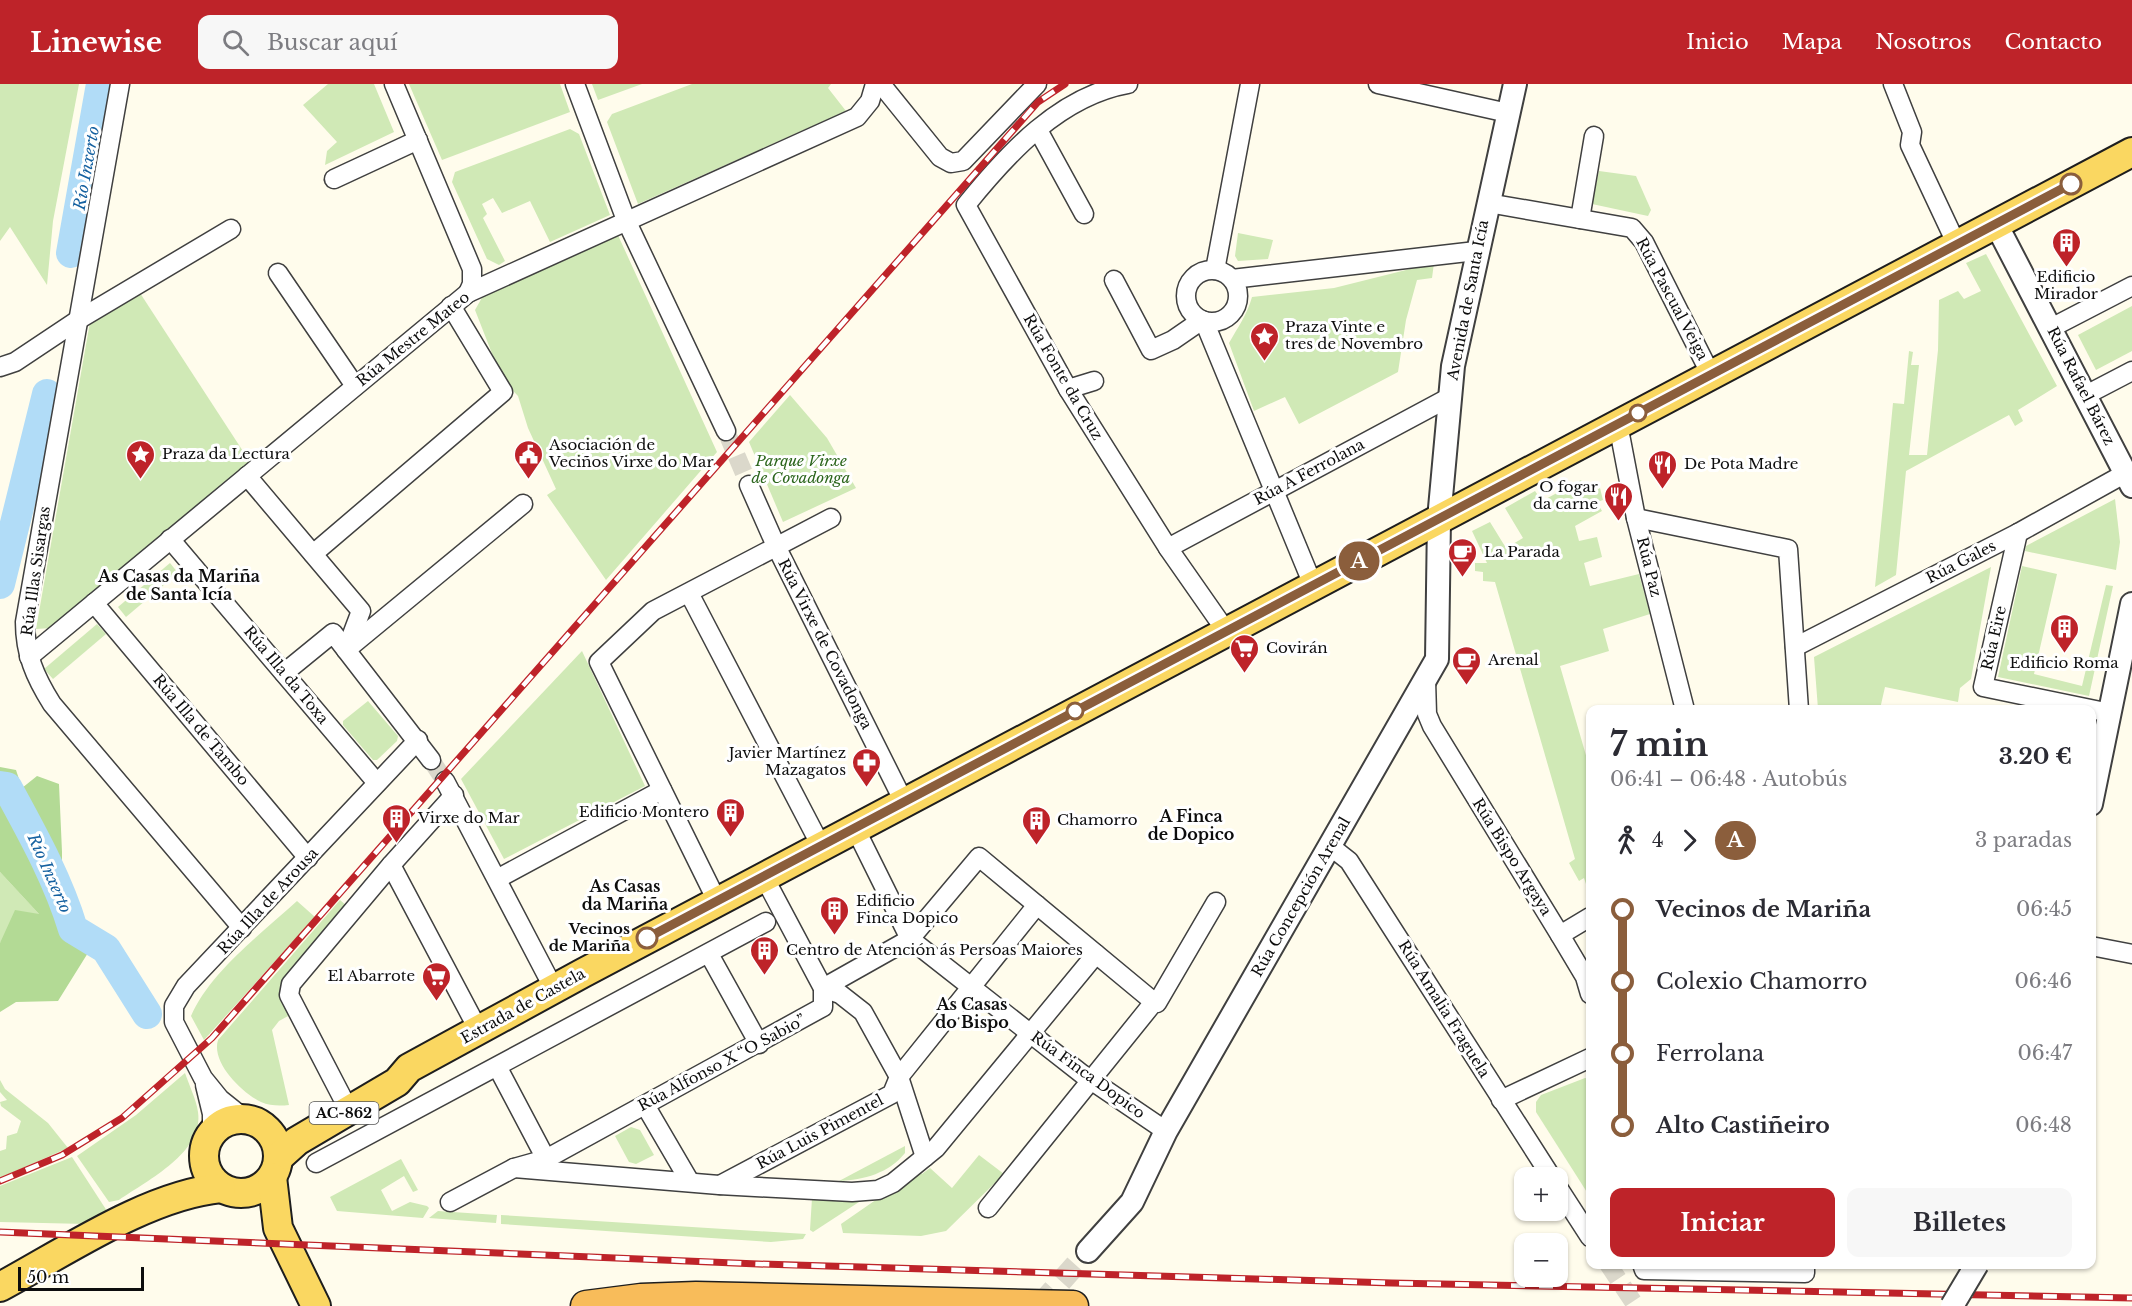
<!DOCTYPE html>
<html lang="es">
<meta charset="utf-8">
<style>
:root{--surface:#fff;--page:#f7f7f7;--text:#2b2b33;--muted:#7c7c81;--accent:#be2329}
body{margin:0;font-family:"Libre Baskerville",serif;background:var(--page);color:var(--text);height:100vh;display:flex;flex-direction:column;font-size:22px;white-space:nowrap}
*{box-sizing:border-box;margin:0}
p{font-size:20px;color:var(--muted)}
.icon{flex:none;width:33px;height:33px;fill:none;stroke:currentColor;stroke-width:2;stroke-linecap:round;stroke-linejoin:round}
.map{position:relative;flex:1;overflow:hidden}
.sheet{position:absolute;left:1586px;top:621px;width:510px;height:564px;display:flex;flex-direction:column;background:var(--surface);border-radius:12px;box-shadow:0 2px 4px #0004}
.sheet>*{flex:none}
.badge{padding:0 12px;border-radius:20px;font-size:21px;line-height:39px}
.tools{position:absolute;left:1514px;top:1083px;display:grid;gap:12px}
.tools a{display:grid;place-items:center;width:54px;height:54px;border-radius:12px;background:var(--surface);box-shadow:0 2px 4px #0004;font-size:30px}
.scale{position:absolute;left:18px;bottom:15px;width:126px;box-sizing:border-box;padding-left:6px;border:3px solid #0d0d0d;border-top:0;font-size:16px;line-height:21px;white-space:nowrap;color:#0d0d0d;-webkit-text-stroke:4px #fff;paint-order:stroke}
.map>.badge{position:absolute;translate:-50% -50%;box-shadow:0 0 0 3px #fff}
.legs{display:flex;align-items:center;gap:9px;height:66px;padding:0 24px;font-size:20px}
.legs p{margin-inline-start:auto}
.headline{display:flex;align-items:center;justify-content:space-between;height:102px;padding:0 24px}
h1{font-size:33px;font-weight:700;line-height:45px}
.button{display:flex;gap:12px;margin-top:auto;padding:12px 24px}
.button a{flex:1;height:69px;border-radius:12px;background:var(--accent);color:#fff;font-size:24px;font-weight:700;line-height:69px;text-align:center}
.button a+a{background:var(--page);color:var(--text)}
ul{padding:0 24px;list-style:none}
li{display:flex;align-items:center;gap:21px;height:72px;font-size:22px}
li i{display:grid;place-items:center;width:9px;height:100%;margin:0 8px;background:currentColor}
li i::after{content:'';width:15px;height:15px;margin:-8px;border:4px solid;border-radius:50%;background:var(--surface)}
li p{margin-inline-start:auto}
li:first-child i{background:linear-gradient(#0000 50%,currentColor 0)}
li:last-child i{background:linear-gradient(currentColor 50%,#0000 0)}
header{display:flex;align-items:center;gap:36px;box-sizing:border-box;height:84px;padding:0 30px;background:var(--accent);color:#fff}
header strong{font-size:28px}
nav{display:flex;gap:33px;margin-inline-start:auto;font-size:21px}
.search{width:420px;height:54px;background:var(--page);display:flex;align-items:center;gap:15px;box-sizing:border-box;padding:0 21px;border-radius:12px;color:var(--muted);font-size:22px}
.map>svg:first-child{display:block}
</style>
<header>
<strong>Linewise</strong>
<div class="search"><svg class="icon" aria-label="search" viewBox="0 0 24 24"><circle cx="10" cy="10" r="6"/><path d="M15 15l6 6"/></svg>Buscar aquí</div>
<nav><a>Inicio</a><a>Mapa</a><a>Nosotros</a><a>Contacto</a></nav>
</header>
<div class="map">
<svg width="2132" height="1222" viewBox="0 0 2132 1222">
<rect width="100%" height="100%" fill="#fffcec"/>
<g fill="#d0e9b6">
<path d="M0,0H79L53,137L47,201L10,143L0,157Z"/>
<path d="M328,0H374L394,48L325,81L327,67L337,58L303,21Z"/>
<path d="M409,0H560L570,28L442,76Z"/>
<path d="M592,0H642L598,16Z"/>
<path d="M692,0H831L828,4L846,27L638,120L607,38L612,30Z"/>
<path d="M570,45L579,50L610,131L550,158L530,117L502,129L493,114L482,120L487,130L483,134L505,177L499,181L487,175L452,98L455,88Z"/>
<path d="M1599,87L1636,92L1651,126L1648,132L1592,120Z"/>
<path d="M617,149L717,368L606,496L547,411L556,405L528,344L518,312L502,295L475,226L484,210Z"/>
<path d="M1238,149L1273,156L1268,175L1238,177L1235,172Z"/>
<path d="M1986,170L2057,302L2018,326L2023,337L2015,342L2009,331L1906,387L1896,491L1875,503L1893,319L1904,320L1909,267L1913,268L1911,281H1919L1909,371H1927L1938,266L1939,216L1958,207L1964,215L1981,207L1966,179Z"/>
<path d="M1434,179L1432,194L1417,196L1406,236L1398,288L1299,340L1285,313L1254,327L1229,259C1238,243 1247,231 1252,213L1334,204Z"/>
<path d="M140,209L250,378L52,544L36,545L90,238Z"/>
<path d="M2132,222V267L2096,286L2078,251Z"/>
<path d="M790,311L827,354L856,404L783,438L749,358Z"/>
<path d="M1581,396L1589,411L1600,404L1603,416L1597,418L1602,427L1575,442L1579,457L1597,453L1602,473L1584,479L1590,502L1639,490L1650,530L1603,545L1609,567L1560,582L1590,685V812L1584,794L1579,797L1569,779L1575,775L1495,498L1483,497V488L1475,487V479H1487L1472,447L1490,438L1506,464L1523,454L1505,424L1535,407L1542,417Z"/>
<path d="M2115,415L2120,458L2116,486L2025,467L2026,462Z"/>
<path d="M170,479L178,489L126,533L118,523Z"/>
<path d="M2022,482L2057,490L2034,590L2082,602L2106,501L2113,502L2089,612L1998,593Z"/>
<path d="M1991,483L1971,595L1960,604L1958,618L1885,603L1880,625H1818L1814,573Z"/>
<path d="M97,540L106,550L53,595L44,585Z"/>
<path d="M582,567L645,702L504,775L461,695Z"/>
<path d="M368,617L398,652L397,657L377,676H373L343,641V637Z"/>
<path d="M0,788L40,831L0,859Z"/>
<path d="M340,816L348,823L289,895L290,931L279,937L272,946L289,1021C280,1022 270,1022 261,1018C241,1008 211,978 218,956Z"/>
<path d="M297,817L315,833L204,956L191,932C210,888 262,849 297,817Z"/>
<path d="M185,989C189,1001 196,1015 198,1028C204,1068 148,1096 119,1116L109,1118L77,1072L136,1031Z"/>
<path d="M1585,994L1590,995V1113L1536,1028V1018L1541,1011Z"/>
<path d="M0,996L5,1005L48,1039L68,1064L0,1094V1067L6,1065L7,1052L17,1049L21,1037L1,1022L0,1018L7,1016L0,1008Z"/>
<path d="M631,1043L640,1046L654,1071L636,1080L629,1078L615,1052Z"/>
<path d="M905,1062V1069C889,1089 864,1096 839,1097Z"/>
<path d="M979,1071L1004,1090L946,1147L921,1152L843,1149L841,1140L919,1086L922,1090L930,1084L952,1104Z"/>
<path d="M72,1073L107,1127L86,1140L0,1138V1102Z"/>
<path d="M401,1075L418,1106L413,1108L404,1092L381,1106L392,1127L410,1118L427,1122L429,1124L423,1134L337,1127L330,1113Z"/>
<path d="M812,1114L859,1118L813,1148L810,1146Z"/>
<path d="M438,1127L497,1131L496,1139L429,1134Z"/>
<path d="M501,1131L806,1150L803,1155L771,1158L501,1140Z"/>
</g>
<path fill="#b3da95" d="M0,683L16,686L22,704L37,692L59,700L62,768V842L91,864L58,917L16,918L0,928V859L15,826L39,830L0,788Z"/>
<g fill="none" stroke-linecap="round" stroke-linejoin="round">
<g stroke="#b1dcf7" stroke-width="30">
<path d="M71,169L101,0"/>
<path d="M0,500L47,310"/>
<path d="M0,702L7,703C32,749 58,795 73,845L106,865L147,930"/>
</g>
<g stroke="#dbd8cb" stroke-width="18" stroke-dasharray="18 9" stroke-linecap="butt">
<path d="M726,347L749,401"/>
<path d="M431,676L445,697"/>
<path d="M1608,1180L1636,1222"/>
</g>
<path stroke="#dbd8cb" stroke-width="22" stroke-dasharray="22 11" stroke-linecap="butt" d="M1039,1222L1088,1167"/>
<defs>
<g id="minor">
<path d="M120,0L25,538C25,570 35,593 52,620L242,844"/>
<path d="M394,0L472,185V200L468,209"/>
<path d="M575,0L626,136L726,347"/>
<path d="M881,0L940,73L951,79L963,77L1037,0"/>
<path d="M1128,0C1060,12 1008,69 966,121L1068,305L1168,464L1226,547"/>
<path d="M1378,0L1508,29"/>
<path d="M1893,0L1912,48L1910,61L1957,161"/>
<path d="M1038,46L1084,130"/>
<path d="M334,95L418,56"/>
<path d="M1488,119L1632,144L1644,158L1711,291"/>
<path d="M1580,135L1594,52"/>
<path d="M1215,186L1250,0"/>
<circle cx="1212" cy="212" r="26"/>
<path d="M278,189L355,302"/>
<path d="M1232,195L1476,167"/>
<path d="M1114,196L1151,266L1173,256L1202,236"/>
<path d="M1204,237L1313,501"/>
<path d="M2051,244L2132,202"/>
<path d="M0,283L15,278L78,236L231,145"/>
<path d="M1068,305L1094,297"/>
<path d="M2086,311L2132,287"/>
<path d="M1618,340L1636,434L1685,626"/>
<path d="M247,392L361,527L347,564"/>
<path d="M749,401L776,462L904,718"/>
<path d="M1636,434L1788,465L1799,626"/>
<path d="M2018,449L1983,603L2110,629"/>
<path d="M170,455L377,699"/>
<path d="M1168,464L1450,313"/>
<path d="M313,470L503,308L451,222"/>
<path d="M689,509L821,762"/>
<path d="M94,519L308,774"/>
<path d="M1795,563L2018,449L2126,389"/>
<path d="M346,566L523,420"/>
<path d="M29,573L468,209L857,33L870,17L875,0"/>
<path d="M284,589L333,549L431,676"/>
<path d="M1426,596L1427,630L1432,642L1560,851L1585,893L1590,910"/>
<path d="M445,697L554,905"/>
<path d="M855,744L910,855L1082,990L1166,1047"/>
<path d="M1330,762L1349,777L1552,1094"/>
<path d="M391,781L479,947"/>
<path d="M497,795L662,706"/>
<path d="M717,817L599,578L653,527L831,434"/>
<path d="M1560,851L1590,833"/>
<path d="M2091,862L2132,870"/>
<path d="M709,870L759,960"/>
<path d="M823,904L910,855L979,773L1154,918"/>
<path d="M823,904L840,910L863,928L899,993L925,1073"/>
<path d="M498,984L546,1075"/>
<path d="M205,1001L212,1030V1047"/>
<path d="M342,1013L289,911L291,900L391,781L454,711"/>
<path d="M1501,1016L1590,974"/>
<path d="M645,1021L690,1098"/>
<path d="M245,1035L220,1015L203,994L174,938V922L186,902L418,656"/>
<path d="M316,1079L766,838"/>
<path d="M514,1084L719,1101L852,1108L878,1106L893,1099L936,1064L1096,870"/>
<path d="M720,1101L892,1010L899,993L1037,821"/>
<path d="M1557,1102L1590,1153"/>
<path d="M450,1118L514,1084L546,1075L823,923V904L764,793"/>
<path d="M988,1124L1154,918L1157,919L1216,818"/>
<path d="M1642,1180L1644,1186L1805,1189V1180"/>
</g>
<g id="tertiary">
<path d="M1996,140L2132,402"/>
<path d="M2091,720L2132,520"/>
<path d="M1088,1167L1132,1118L1166,1047L1437,575L1439,435L1453,282L1515,0"/>
</g>
<g id="primary">
<circle cx="241" cy="1072" r="37"/>
<path d="M278,1074L297,1057L397,998L409,984L583,889L2132,68"/>
<path d="M272,1093L278,1144L316,1222"/>
<path d="M0,1203C65,1168 148,1111 221,1104"/>
</g>
<path id="trunk" d="M586,1222L641,1215L696,1213L1073,1222"/>
</defs>
<use href="#minor" stroke="#404040" stroke-width="21"/>
<use href="#tertiary" stroke="#404040" stroke-width="26"/>
<use href="#primary" stroke="#1e1e1e" stroke-width="32"/>
<use href="#trunk" stroke="#1e1e1e" stroke-width="33"/>
<use href="#minor" stroke="#fff" stroke-width="18"/>
<use href="#tertiary" stroke="#fff" stroke-width="22"/>
<use href="#primary" stroke="#fad761" stroke-width="28"/>
<use href="#trunk" stroke="#f8bc5a" stroke-width="30"/>
<defs>
<g id="rail">
<path d="M0,1097L62,1071L122,1034L212,954L1038,18L1065,0"/>
<path d="M0,1148L758,1180L1392,1199L2132,1214"/>
</g>
</defs>
<use href="#rail" stroke="#be2329" stroke-width="7"/>
<use href="#rail" stroke="#fff" stroke-width="4.5" stroke-dasharray="14" stroke-linecap="butt"/>
<defs>
<path id="tertiary-bridge" d="M1952,1222L1977,1180"/>
</defs>
<use href="#tertiary-bridge" stroke="#404040" stroke-width="26" stroke-linecap="butt"/>
<use href="#tertiary-bridge" stroke="#fff" stroke-width="22"/>
</g>
<g fill="none" stroke-linecap="round" stroke-linejoin="round">
<defs>
<path id="line-1" d="M647,854L2071,100"/>
</defs>
<use href="#line-1" stroke="#fff" stroke-width="14"/>
<use href="#line-1" stroke="#8b5e3c" stroke-width="9"/>
</g>
<defs>
<symbol id="building-pin" viewBox="-11 -11 22 30"><path d="M0 17L-7.5 6A9.5 9.5 0 1 1 7.5 6Z" fill="#be2329" stroke="#fff"/><path d="M-4-6H4V6H1V3H-1V6H-4ZM-2.5-4.3h1.7v1.8h-1.7ZM.8-4.3h1.7v1.8H.8ZM-2.5-1h1.7V.8h-1.7ZM.8-1h1.7V.8H.8Z" fill="#fff"/></symbol>
<symbol id="sight-pin" viewBox="-11 -11 22 30"><path d="M0 17L-7.5 6A9.5 9.5 0 1 1 7.5 6Z" fill="#be2329" stroke="#fff"/><path d="M0-6L1.8-2.2L6-1.7L2.9 1.2L3.7 5.4L0 3.3L-3.7 5.4L-2.9 1.2L-6-1.7L-1.8-2.2Z" fill="#fff"/></symbol>
<symbol id="civic-pin" viewBox="-11 -11 22 30"><path d="M0 17L-7.5 6A9.5 9.5 0 1 1 7.5 6Z" fill="#be2329" stroke="#fff"/><path d="M-.6-6.5H3V-4.5H.6V-3L4-1V1h2V6H-6V1h2V-1L-.6-3ZM-1.2 2.5V6h2.4V2.5Z" fill="#fff"/></symbol>
<symbol id="restaurant-pin" viewBox="-11 -11 22 30"><path d="M0 17L-7.5 6A9.5 9.5 0 1 1 7.5 6Z" fill="#be2329" stroke="#fff"/><path d="M-5-6h1v4h1v-4h1v4h1v-4h1v5L-1.5 .5V6h-2V.5L-5-1ZM5-6V6H3V1.5H1.5Q1.5-4 5-6Z" fill="#fff"/></symbol>
<symbol id="cafe-pin" viewBox="-11 -11 22 30"><path d="M0 17L-7.5 6A9.5 9.5 0 1 1 7.5 6Z" fill="#be2329" stroke="#fff"/><path d="M-5.5-4.5H6V0H3Q3 3.5 0 3.5H-2.5Q-5.5 3.5-5.5 0ZM3-3.2v2h1.7v-2ZM-6 4.5H4V6H-6Z" fill="#fff"/></symbol>
<symbol id="supermarket-pin" viewBox="-11 -11 22 30"><path d="M0 17L-7.5 6A9.5 9.5 0 1 1 7.5 6Z" fill="#be2329" stroke="#fff"/><path d="M-6-5.5h2.5l.6 2H6L4.5 2H-2.5L-4.4-4H-6ZM-1.5 3.2a1.3 1.3 0 1 0 .1 0ZM3 3.2a1.3 1.3 0 1 0 .1 0Z" fill="#fff"/></symbol>
<symbol id="pharmacy-pin" viewBox="-11 -11 22 30"><path d="M0 17L-7.5 6A9.5 9.5 0 1 1 7.5 6Z" fill="#be2329" stroke="#fff"/><path d="M-2-6h4v4h4v4h-4v4h-4v-4h-4v-4h4Z" fill="#fff"/></symbol>
</defs>
<g fill-rule="evenodd">
<use href="#building-pin" x="2050" y="142" width="33" height="45"/>
<use href="#sight-pin" x="1248" y="236" width="33" height="45"/>
<use href="#sight-pin" x="124" y="354" width="33" height="45"/>
<use href="#civic-pin" x="512" y="354" width="33" height="45"/>
<use href="#restaurant-pin" x="1646" y="364" width="33" height="45"/>
<use href="#restaurant-pin" x="1602" y="396" width="33" height="45"/>
<use href="#cafe-pin" x="1446" y="452" width="33" height="45"/>
<use href="#building-pin" x="2048" y="528" width="33" height="45"/>
<use href="#supermarket-pin" x="1228" y="548" width="33" height="45"/>
<use href="#cafe-pin" x="1450" y="560" width="33" height="45"/>
<use href="#pharmacy-pin" x="850" y="662" width="33" height="45"/>
<use href="#building-pin" x="714" y="712" width="33" height="45"/>
<use href="#building-pin" x="380" y="718" width="33" height="45"/>
<use href="#building-pin" x="1020" y="720" width="33" height="45"/>
<use href="#building-pin" x="818" y="810" width="33" height="45"/>
<use href="#building-pin" x="748" y="850" width="33" height="45"/>
<use href="#supermarket-pin" x="420" y="876" width="33" height="45"/>
</g>
<g fill="#fff" stroke="#8b5e3c" stroke-width="3">
<circle cx="2071" cy="100" r="10"/>
<circle cx="1638" cy="329" r="8"/>
<circle cx="1075" cy="627" r="8"/>
<circle cx="647" cy="854" r="10"/>
</g>
<g text-anchor="middle" stroke-width="6" stroke-linejoin="round" paint-order="stroke">
<rect fill="#fff" stroke="#565656" stroke-width="1.5" x="309.5" y="1018" width="69" height="22" rx="4.5"/>
<g font-size="14" font-weight="bold" fill="#0d0d0d">
<text x="344" y="1034">AC-862</text>
</g>
<g font-size="15" fill="#0d0d0d" stroke="#fff" text-anchor="start">
<text x="2066" y="198" text-anchor="middle">Edificio<tspan x="2066" dy="17">Mirador</tspan></text>
<text x="1285" y="248">Praza Vinte e<tspan x="1285" dy="17">tres de Novembro</tspan></text>
<text x="549" y="366">Asociación de<tspan x="549" dy="17">Veciños Virxe do Mar</tspan></text>
<text x="162" y="375">Praza da Lectura</text>
<text x="1684" y="385">De Pota Madre</text>
<text x="1598" y="408" text-anchor="end">O fogar<tspan x="1598" dy="17">da carne</tspan></text>
<text x="1484" y="473">La Parada</text>
<text x="1266" y="569">Covirán</text>
<text x="1488" y="581">Arenal</text>
<text x="2064" y="584" text-anchor="middle">Edificio Roma</text>
<text x="846" y="674" text-anchor="end">Javier Martínez<tspan x="846" dy="17">Mazagatos</tspan></text>
<text x="709" y="733" text-anchor="end">Edificio Montero</text>
<text x="418" y="739">Virxe do Mar</text>
<text x="1057" y="741">Chamorro</text>
<text x="856" y="822">Edificio<tspan x="856" dy="17">Finca Dopico</tspan></text>
<text x="786" y="871">Centro de Atención ás Persoas Maiores</text>
<text x="415" y="897" text-anchor="end">El Abarrote</text>
</g>
<g font-size="15" fill="#0d0d0d" stroke="#fff">
<text transform="translate(1672 215) rotate(62)" y="5">Rúa Pascual Veiga</text>
<text transform="translate(1468 216) rotate(-79)" y="5">Avenida de Santa Icía</text>
<text transform="translate(413 255) rotate(-39)" y="5">Rúa Mestre Mateo</text>
<text transform="translate(1063 293) rotate(60)" y="5">Rúa Fonte da Cruz</text>
<text transform="translate(2081 302) rotate(63)" y="5">Rúa Rafael Bárez</text>
<text transform="translate(1309 388) rotate(-28)" y="5">Rúa A Ferrolana</text>
<text transform="translate(1961 478) rotate(-27)" y="5">Rúa Gales</text>
<text transform="translate(1649 483) rotate(76)" y="5">Rúa Paz</text>
<text transform="translate(36 487) rotate(-82)" y="5">Rúa Illas Sisargas</text>
<text transform="translate(1994 554) rotate(-77)" y="5">Rúa Eire</text>
<text transform="translate(825 560) rotate(63)" y="5">Rúa Virxe de Covadonga</text>
<text transform="translate(286 591) rotate(50)" y="5">Rúa Illa da Toxa</text>
<text transform="translate(201 646) rotate(50)" y="5">Rúa Illa de Tambo</text>
<text transform="translate(1512 773) rotate(58)" y="5">Rúa Bispo Argaya</text>
<text transform="translate(1301 813) rotate(-60)" y="5">Rúa Concepción Arenal</text>
<text transform="translate(268 817) rotate(-47)" y="5">Rúa Illa de Arousa</text>
<text transform="translate(523 922) rotate(-29)" y="5">Estrada de Castela</text>
<text transform="translate(1444 925) rotate(58)" y="5">Rúa Amalia Fraguela</text>
<text transform="translate(722 979) rotate(-28)" y="5">Rúa Alfonso X “O Sabio”</text>
<text transform="translate(1088 991) rotate(36)" y="5">Rúa Finca Dopico</text>
<text transform="translate(820 1048) rotate(-28)" y="5">Rúa Luis Pimentel</text>
</g>
<g font-size="15" font-style="italic" fill="#2b651c" stroke="#fff">
<text x="801" y="382">Parque Virxe<tspan x="801" dy="17">de Covadonga</tspan></text>
</g>
<g font-size="15" font-weight="bold" fill="#0d0d0d" stroke="#fff" text-anchor="end">
<text x="630" y="850">Vecinos<tspan x="630" dy="17">de Mariña</tspan></text>
</g>
<g font-size="16" font-style="italic" fill="#1561a0" stroke="#fff">
<text transform="translate(86 84) rotate(-80)" y="6">Río Inxerto</text>
<text transform="translate(50 789) rotate(66)" y="6">Río Inxerto</text>
</g>
<g font-size="16" font-weight="bold" fill="#0d0d0d" stroke="#fff">
<text x="179" y="498">As Casas da Mariña<tspan x="179" dy="18">de Santa Icía</tspan></text>
<text x="1191" y="738">A Finca<tspan x="1191" dy="18">de Dopico</tspan></text>
<text x="625" y="808">As Casas<tspan x="625" dy="18">da Mariña</tspan></text>
<text x="972" y="926">As Casas<tspan x="972" dy="18">do Bispo</tspan></text>
</g>
</g>
</svg>
<div class="tools">
<a>+</a>
<a>−</a>
</div>
<div class="scale">50 m</div>
<b class="badge" style="left:1359px;top:477px;background:#8b5e3c;color:#fff">A</b>
<section class="sheet">
<div class="headline"><div><h1>7 min</h1><p>06:41 – 06:48 · Autobús</p></div><b>3.20 €</b></div>
<div class="legs"><svg class="icon" aria-label="walk" viewBox="0 0 24 24"><circle cx="13" cy="4" r="2"/><path d="M13 8l-2 6 4 7M11 14l-3 7M7 12l3-4h3l4 4"/></svg>4<svg class="icon" aria-label="forward" viewBox="0 0 24 24"><path d="M9 5l7 7-7 7"/></svg><b class="badge" style="background:#8b5e3c;color:#fff">A</b><p>3 paradas</p></div>
<ul>
<li><i style="color:#8b5e3c"></i><b>Vecinos de Mariña</b><p>06:45</p></li>
<li><i style="color:#8b5e3c"></i><span>Colexio Chamorro</span><p>06:46</p></li>
<li><i style="color:#8b5e3c"></i><span>Ferrolana</span><p>06:47</p></li>
<li><i style="color:#8b5e3c"></i><b>Alto Castiñeiro</b><p>06:48</p></li>
</ul>
<div class="button"><a>Iniciar</a><a>Billetes</a></div>
</section>
</div>
